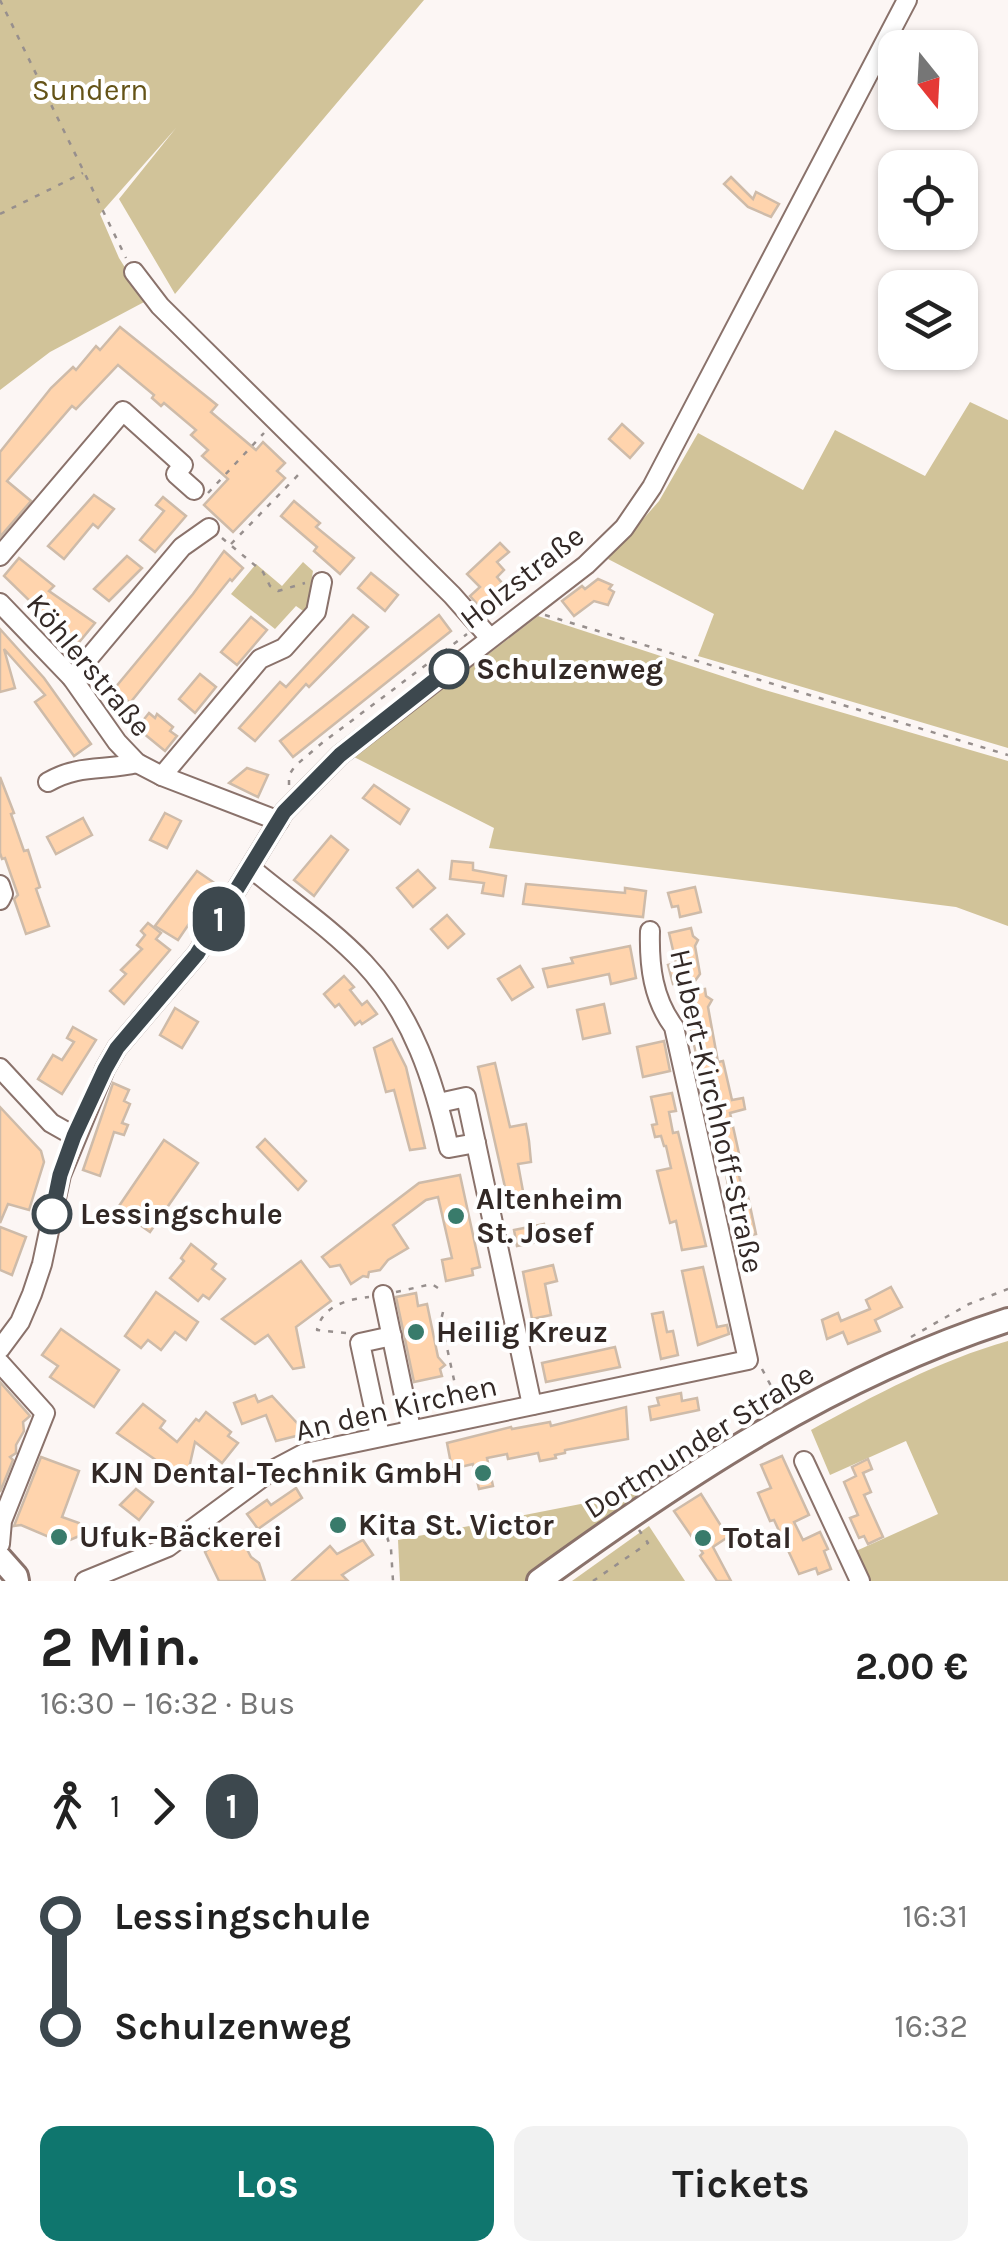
<!DOCTYPE html>
<html lang="de">
<meta charset="utf-8">
<style>
:root{--surface:#fff;--page:#f2f2f2;--text:#222;--muted:#767676;--accent:#0f766e}
body{margin:0;font-family:Karla,sans-serif;background:var(--page);color:var(--text);height:100vh;display:flex;flex-direction:column;font-size:38px;white-space:nowrap}
*{box-sizing:border-box;margin:0}
p{font-size:32px;color:var(--muted)}
.icon{flex:none;width:55px;height:55px;fill:none;stroke:currentColor;stroke-width:2;stroke-linecap:round;stroke-linejoin:round}
.map{position:relative;height:1581px;overflow:hidden}
.side{display:flex;flex-direction:column;background:var(--surface);flex:1}
.side>*{flex:none}
.badge{padding:0 20px;border-radius:32px;font-size:35px;line-height:65px}
.needle{width:65px;rotate:162deg}
.buttons{position:absolute;left:878px;top:30px;display:grid;gap:20px}
.buttons a{display:grid;place-items:center;width:100px;height:100px;border-radius:20px;background:var(--surface);box-shadow:0 2px 8px #0004;font-size:50px}
.map>.badge{position:absolute;translate:-50% -50%;box-shadow:0 0 0 5px #fff}
.legs{display:flex;align-items:center;gap:15px;height:110px;padding:0 40px;font-size:32px}
.legs p{margin-inline-start:auto}
.summary{display:flex;align-items:center;justify-content:space-between;height:170px;padding:0 40px}
h1{font-size:55px;font-weight:700;line-height:75px}
.action{display:flex;gap:20px;margin-top:auto;padding:20px 40px}
.action a{flex:1;height:115px;border-radius:20px;background:var(--accent);color:#fff;font-size:40px;font-weight:700;line-height:115px;text-align:center}
.action a+a{background:var(--page);color:var(--text)}
ul{padding:0 40px;list-style:none}
li{display:flex;align-items:center;gap:35px;height:110px;font-size:38px}
li i{display:grid;place-items:center;width:15px;height:100%;margin:0 12px;background:currentColor}
li i::after{content:'';width:25px;height:25px;margin:-12px;border:8px solid;border-radius:50%;background:var(--surface)}
li p{margin-inline-start:auto}
li:first-child i{background:linear-gradient(#0000 50%,currentColor 0)}
li:last-child i{background:linear-gradient(currentColor 50%,#0000 0)}
.map>svg:first-child{display:block}
</style>
<div class="map">
<svg width="1008" height="1581" viewBox="0 0 1008 1581">
<rect width="100%" height="100%" fill="#fcf6f4"/>
<g fill="#d1c399">
<path d="M0,0H424L175,294L119,199L176,128L100,214L119,258L146,301L50,352L0,390Z"/>
<path d="M970,402L1008,420V748L698,656L714,614L608,559L659,501L698,433L803,490L835,430L925,476Z"/>
<path d="M303,562L313,571L306,613L296,606L275,629L231,594L256,564L282,586Z"/>
<path d="M538,616L765,690L1008,761V926L956,907L489,848L494,828L354,757Z"/>
<path d="M1008,1341V1581H870L856,1551L938,1514L906,1441L830,1475L811,1430C873,1396 940,1360 1008,1341Z"/>
<path d="M652,1490L525,1581H400L398,1540Z"/>
<path d="M649,1526L685,1581H572Z"/>
</g>
<g fill="#ffd4ad" stroke="#cebba9" stroke-width="2.5">
<path d="M731,177L753,199L756,192L779,204L771,217L748,207L724,184Z"/>
<path d="M120,327L217,405L211,412L256,450L263,442L285,463L277,471L285,478L233,532L204,505L228,479L202,456L208,450L191,435L196,430L164,403L161,406L152,398L154,395L118,365L76,409L72,406L7,481L31,501L0,537V452L51,388L73,367L76,370L96,346L100,350Z"/>
<path d="M622,424L643,443L630,458L609,439Z"/>
<path d="M94,495L114,509L98,528L93,524L64,559L48,546Z"/>
<path d="M163,497L186,516L155,552L140,540L164,511L156,505Z"/>
<path d="M294,501L320,523L316,527L354,558L340,574L314,551L317,547L281,516Z"/>
<path d="M500,543L509,552L497,562L504,570L497,577L502,583L490,594L500,604L488,616L470,596L480,587L467,574Z"/>
<path d="M224,551L243,568L232,581L230,579L130,703L114,689L193,594Z"/>
<path d="M127,556L142,568L109,601L94,589Z"/>
<path d="M19,558L54,586L49,591L95,623L76,646L4,576Z"/>
<path d="M371,573L398,595L385,611L358,588Z"/>
<path d="M598,579L612,585L609,589L614,592L608,605L594,601L574,616L562,601L582,586L585,589Z"/>
<path d="M353,615L368,627L309,687L306,684L255,741L239,728L280,682L286,687Z"/>
<path d="M439,615L451,631L293,757L280,741Z"/>
<path d="M251,617L267,630L237,665L221,652Z"/>
<path d="M0,629L44,678L91,744L74,756L35,702L45,695L4,649L15,688L0,692Z"/>
<path d="M200,674L216,687L195,713L179,699Z"/>
<path d="M149,713L155,718L157,714L173,727L170,731L177,736L165,751L137,728Z"/>
<path d="M247,768L268,775L258,797L229,783Z"/>
<path d="M0,777L14,813L11,814L24,851L28,850L40,887L36,889L49,926L26,934L14,899L18,895L5,858L2,859L0,853Z"/>
<path d="M374,785L409,809L400,824L363,798Z"/>
<path d="M165,813L181,821L167,848L150,840Z"/>
<path d="M83,818L92,835L56,854L47,837Z"/>
<path d="M331,836L348,850L314,896L294,880Z"/>
<path d="M452,861L473,863V870L506,876L503,896L482,893L484,883L450,879Z"/>
<path d="M418,870L435,888L413,907L397,888Z"/>
<path d="M197,871L216,884L178,940L155,926Z"/>
<path d="M526,884L625,893V888L646,891L643,917L523,904Z"/>
<path d="M695,887L701,912L680,917L678,906L672,907L668,893Z"/>
<path d="M447,915L464,934L448,948L431,929Z"/>
<path d="M148,923L161,933L156,939L170,950L124,1004L110,991L126,974L121,970L142,949L137,945L145,935L141,931Z"/>
<path d="M691,928L693,936L698,940L695,946L700,974L687,992L705,989L706,996L712,1000L708,1007L718,1062L723,1061L732,1100L743,1098L745,1109L730,1113L740,1158L735,1159L742,1188L746,1187L756,1234L738,1238L721,1148L716,1149L712,1130L720,1129L707,1072L700,1073L681,982L673,984L668,965L676,963L669,933Z"/>
<path d="M630,946L636,978L611,984L609,974L548,987L543,969L573,963L571,958Z"/>
<path d="M520,966L533,987L512,1000L498,979Z"/>
<path d="M344,976L354,987L350,990L362,1005L367,1001L377,1014L362,1024L360,1021L355,1025L339,1004L335,1007L324,994Z"/>
<path d="M604,1004L610,1033L583,1039L577,1010Z"/>
<path d="M175,1008L198,1022L182,1048L160,1035Z"/>
<path d="M73,1027L96,1040L62,1094L38,1079L53,1055L62,1060L74,1042L67,1038Z"/>
<path d="M392,1039L406,1067L425,1148L410,1150L394,1090L386,1092L374,1048Z"/>
<path d="M664,1041L670,1071L643,1077L637,1047Z"/>
<path d="M495,1063L510,1127L526,1124L529,1141L531,1162L518,1164L525,1202L509,1205L478,1067Z"/>
<path d="M113,1083L129,1090L124,1101L130,1104L122,1123L128,1125L124,1135L114,1132L100,1176L83,1170Z"/>
<path d="M672,1093L676,1111L669,1112L673,1133L678,1132L706,1246L682,1250L676,1221L670,1223L657,1171L671,1168L666,1146H664L661,1136L655,1137L652,1125L657,1124L651,1097Z"/>
<path d="M0,1107L41,1151L44,1162L29,1210L8,1204L0,1223Z"/>
<path d="M265,1139L306,1181L298,1190L257,1147Z"/>
<path d="M164,1140L198,1163L150,1232L117,1209Z"/>
<path d="M460,1175L480,1267L472,1269L473,1275L446,1281L442,1260L452,1258L438,1197L426,1200L393,1225L408,1248L388,1260L380,1270L369,1272L368,1277L363,1276L351,1284L340,1265L330,1267L322,1257L419,1183Z"/>
<path d="M544,1224L548,1240L517,1246L514,1230Z"/>
<path d="M0,1227L26,1237L12,1275L0,1270Z"/>
<path d="M191,1244L216,1264L212,1269L225,1279L209,1299L203,1295L198,1301L170,1278L184,1261L181,1258Z"/>
<path d="M301,1261L331,1301L296,1327L304,1367L293,1369L268,1335L255,1344L222,1319Z"/>
<path d="M553,1265L557,1281L545,1284L551,1315L532,1319L523,1272Z"/>
<path d="M703,1267L717,1327L727,1325L729,1334L698,1345L682,1271Z"/>
<path d="M891,1287L902,1307L875,1320L880,1331L848,1344L843,1332L827,1339L822,1320L838,1313L841,1321L870,1309L866,1300Z"/>
<path d="M156,1292L198,1322L186,1340L175,1332L161,1350L148,1340L141,1348L125,1336Z"/>
<path d="M416,1293L418,1306L427,1304L438,1357L445,1365L440,1369L442,1376L414,1382L396,1297Z"/>
<path d="M663,1312L667,1332L673,1331L678,1355L661,1359L652,1314Z"/>
<path d="M61,1329L119,1370L94,1407L50,1377L58,1366L42,1355Z"/>
<path d="M615,1347L620,1367L546,1382L542,1363Z"/>
<path d="M0,1382L30,1416L23,1422L24,1431L16,1445V1453L10,1457L13,1460L0,1492Z"/>
<path d="M681,1393L682,1401L697,1398L699,1410L651,1420L649,1407L659,1405L657,1398Z"/>
<path d="M255,1395L258,1402L272,1396L298,1424L304,1421L308,1433L276,1441L266,1415L242,1424L234,1403Z"/>
<path d="M143,1404L165,1421L160,1428L177,1442L196,1419L199,1421L206,1412L231,1432L228,1436L238,1443L222,1463L195,1442L186,1481L117,1433Z"/>
<path d="M626,1407L628,1439L565,1450V1453L555,1455L556,1458L540,1461L538,1453L508,1459L507,1454L487,1458L493,1486L479,1489L473,1464L452,1469L447,1443L511,1427L512,1429L550,1422L551,1426Z"/>
<path d="M782,1456L809,1515L794,1522L803,1540L820,1532L828,1549L824,1551L831,1569L818,1574L816,1568L799,1574L774,1520L770,1521L758,1493L771,1488L761,1465Z"/>
<path d="M41,1457L79,1471L62,1517L79,1523L84,1534L63,1543L21,1525L14,1526Z"/>
<path d="M868,1459L872,1469L863,1473L871,1492L864,1495L883,1537L868,1544L864,1536L859,1538L850,1518L858,1515L844,1482L856,1476L852,1467Z"/>
<path d="M296,1488L302,1498L258,1529L247,1514L267,1500L271,1505Z"/>
<path d="M136,1489L153,1502L139,1520L120,1505Z"/>
<path d="M701,1494L728,1537L713,1547L731,1581H717L700,1556L703,1553L674,1511Z"/>
<path d="M239,1534L251,1557L259,1563L265,1581H219L205,1552L221,1537L230,1539Z"/>
<path d="M363,1540L373,1555L342,1575L348,1581H292L330,1546L337,1554Z"/>
</g>
<g fill="none" stroke-linecap="round" stroke-linejoin="round">
<defs>
<g id="minor">
<path d="M134,272L160,306L452,595L490,638"/>
<path d="M0,556L123,411L183,465L176,474L194,490"/>
<path d="M0,603L72,678L117,742L137,763L162,776L279,821"/>
<path d="M72,678L182,547L209,528"/>
<path d="M162,776L260,659L284,648L316,612L322,582"/>
<path d="M48,782C79,764 104,771 137,763"/>
<path d="M252,869C289,900 331,928 364,963C413,1015 434,1081 449,1148L476,1143"/>
<path d="M0,885L3,894L0,900"/>
<path d="M0,1068L51,1123L74,1136"/>
<path d="M439,1103L466,1097L532,1405"/>
<path d="M383,1295L411,1429"/>
<path d="M0,1349L20,1322L32,1294L42,1264L61,1175L105,1069L117,1048L197,954L284,812L340,755L586,565L624,528L652,487L907,0"/>
<path d="M0,1363L45,1413L2,1521L0,1544"/>
<path d="M380,1436L360,1343L392,1336"/>
<path d="M804,1461L860,1581"/>
<path d="M85,1581L168,1547L271,1471L305,1453L748,1360L674,1027C653,999 649,966 650,931"/>
</g>
<g id="major">
<path d="M0,1558L16,1576L17,1581"/>
<path d="M539,1581C685,1475 834,1376 1008,1320"/>
</g>
</defs>
<use href="#minor" stroke="#8a726b" stroke-width="22"/>
<use href="#major" stroke="#8a726b" stroke-width="28"/>
<g stroke="#978f8d" stroke-width="2.5" stroke-dasharray="5 8" stroke-linecap="butt">
<path d="M0,0L126,258"/>
<path d="M0,214L83,173"/>
<path d="M208,493L264,433"/>
<path d="M222,538L263,572L270,586L278,591L305,583"/>
<path d="M231,544L302,471"/>
<path d="M545,615L1008,755"/>
<path d="M289,785V775L295,766L322,743L467,634"/>
<path d="M396,1292L432,1284L438,1288"/>
<path d="M443,1312L441,1320L459,1403"/>
<path d="M346,1333L317,1330C322,1306 348,1299 369,1297"/>
<path d="M911,1337L969,1304L1008,1289"/>
<path d="M762,1369L779,1401"/>
<path d="M387,1537L391,1549L393,1581"/>
<path d="M593,1581L648,1543L639,1530"/>
</g>
<use href="#minor" stroke="#fff" stroke-width="18"/>
<use href="#major" stroke="#fff" stroke-width="22"/>
</g>
<g fill="none" stroke-linecap="round" stroke-linejoin="round">
<defs>
<path id="line-1" d="M52,1214L60,1175L74,1136L105,1069L117,1048L197,954L284,812L340,755L449,669"/>
</defs>
<use href="#line-1" stroke="#fff" stroke-width="22"/>
<use href="#line-1" stroke="#3d484e" stroke-width="15"/>
</g>
<g fill="#fff" stroke="#3d484e" stroke-width="5">
<circle cx="449" cy="669" r="18"/>
<circle cx="52" cy="1214" r="18"/>
</g>
<g fill="#397b6b" stroke="#fff" stroke-width="4">
<circle cx="456" cy="1216" r="10"/>
<circle cx="416" cy="1332" r="10"/>
<circle cx="483" cy="1473" r="10"/>
<circle cx="338" cy="1525" r="10"/>
<circle cx="59" cy="1537" r="10"/>
<circle cx="703" cy="1538" r="10"/>
</g>
<g text-anchor="middle" stroke-width="8" stroke-linejoin="round" paint-order="stroke">
<g font-size="30" fill="#645317" stroke="#fff">
<text x="90" y="100">Sundern</text>
</g>
<g font-size="30" fill="#332926" stroke="#fff">
<text transform="translate(522 577) rotate(-38)" y="10">Holzstraße</text>
<text transform="translate(89 665) rotate(50)" y="10">Köhlerstraße</text>
<text transform="translate(717 1111) rotate(77)" y="10">Hubert-Kirchhoff-Straße</text>
<text transform="translate(396 1408) rotate(-13)" y="10">An den Kirchen</text>
<text transform="translate(699 1441) rotate(-32)" y="10">Dortmunder Straße</text>
</g>
<g font-size="30" font-weight="bold" fill="#332926" stroke="#fff" text-anchor="start">
<text x="476" y="679">Schulzenweg</text>
<text x="80" y="1224">Lessingschule</text>
</g>
<g font-size="30" font-weight="bold" fill="#332926" stroke="#fff" text-anchor="start">
<text x="476" y="1209">Altenheim<tspan x="476" dy="34">St. Josef</tspan></text>
<text x="436" y="1342">Heilig Kreuz</text>
<text x="463" y="1483" text-anchor="end">KJN Dental-Technik GmbH</text>
<text x="358" y="1535">Kita St. Victor</text>
<text x="79" y="1547">Ufuk-Bäckerei</text>
<text x="723" y="1548">Total</text>
</g>
</g>
</svg>
<div class="buttons">
<a><svg class="needle" viewBox="-14 -14 28 28"><path d="M0-13l5 13h-10z" fill="#e53935"/><path d="M0 13l5-13h-10z" fill="#767676"/></svg></a>
<a><svg class="icon" aria-label="locate" viewBox="0 0 24 24"><circle cx="12" cy="12" r="6"/><path d="M12 2v4M12 18v4M2 12h4M18 12h4"/></svg></a>
<a><svg class="icon" aria-label="layers" viewBox="0 0 24 24"><path d="M12 4l9 5-9 5-9-5zM3 14l9 5 9-5"/></svg></a>
</div>
<b class="badge" style="left:219px;top:919px;background:#3d484e;color:#fff">1</b>
</div>
<section class="side">
<div class="summary"><div><h1>2 Min.</h1><p>16:30 – 16:32 · Bus</p></div><b>2.00 €</b></div>
<div class="legs"><svg class="icon" aria-label="walk" viewBox="0 0 24 24"><circle cx="13" cy="4" r="2"/><path d="M13 8l-2 6 4 7M11 14l-3 7M7 12l3-4h3l4 4"/></svg>1<svg class="icon" aria-label="forward" viewBox="0 0 24 24"><path d="M9 5l7 7-7 7"/></svg><b class="badge" style="background:#3d484e;color:#fff">1</b></div>
<ul>
<li><i style="color:#3d484e"></i><b>Lessingschule</b><p>16:31</p></li>
<li><i style="color:#3d484e"></i><b>Schulzenweg</b><p>16:32</p></li>
</ul>
<div class="action"><a>Los</a><a>Tickets</a></div>
</section>
